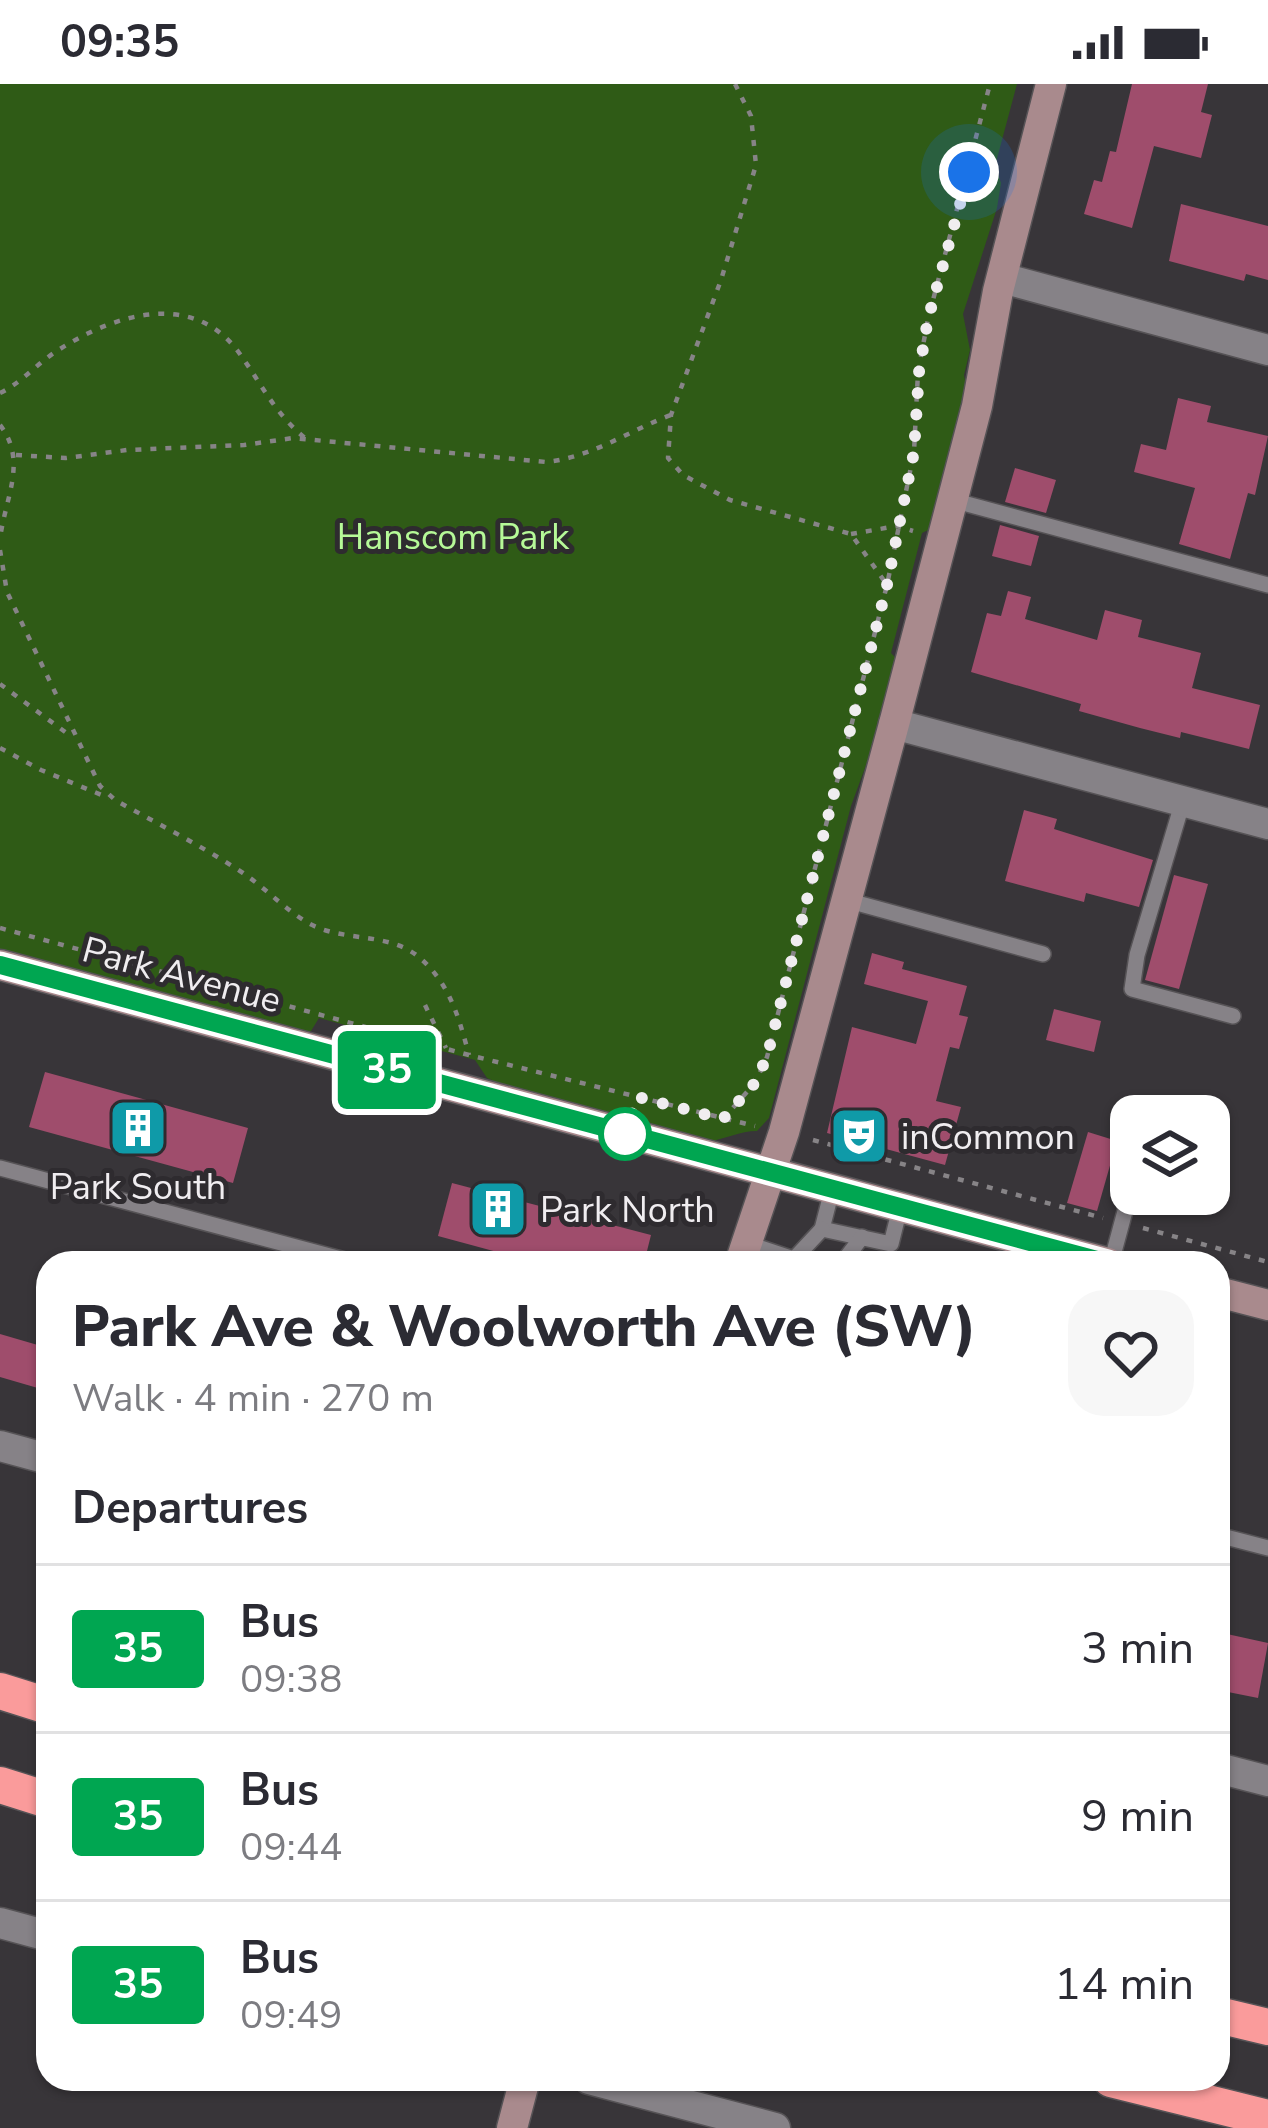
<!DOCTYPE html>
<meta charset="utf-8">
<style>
:root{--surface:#fff;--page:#f7f7f7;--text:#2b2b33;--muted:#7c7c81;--line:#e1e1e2}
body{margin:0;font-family:"Nunito Sans",sans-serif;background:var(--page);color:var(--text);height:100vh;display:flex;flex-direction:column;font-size:45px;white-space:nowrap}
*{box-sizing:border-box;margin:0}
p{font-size:39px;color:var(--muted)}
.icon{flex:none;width:66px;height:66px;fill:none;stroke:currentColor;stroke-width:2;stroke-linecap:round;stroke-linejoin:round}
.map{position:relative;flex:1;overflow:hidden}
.details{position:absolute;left:36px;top:1167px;width:1194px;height:840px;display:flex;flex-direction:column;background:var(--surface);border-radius:36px;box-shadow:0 3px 9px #0004}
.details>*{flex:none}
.badge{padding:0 24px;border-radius:9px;font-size:42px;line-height:78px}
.controls{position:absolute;left:1110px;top:1011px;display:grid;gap:24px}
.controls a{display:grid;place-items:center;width:120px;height:120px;border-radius:24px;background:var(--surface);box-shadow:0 3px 9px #0004;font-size:60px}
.you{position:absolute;width:60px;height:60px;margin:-30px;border:9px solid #fff;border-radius:50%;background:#1a73e8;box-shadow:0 0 0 18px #1a73e833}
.map>.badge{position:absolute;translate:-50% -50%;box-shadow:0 0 0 6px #fff}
h2{padding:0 36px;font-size:45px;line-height:108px}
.round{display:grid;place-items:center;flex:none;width:126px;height:126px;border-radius:36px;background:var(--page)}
.head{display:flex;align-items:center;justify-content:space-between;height:204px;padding:0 36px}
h1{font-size:57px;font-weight:800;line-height:90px}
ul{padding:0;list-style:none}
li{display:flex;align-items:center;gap:36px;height:168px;padding:0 36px;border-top:3px solid var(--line)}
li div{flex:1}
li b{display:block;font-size:45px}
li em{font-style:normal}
li .badge{min-width:132px;font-weight:700;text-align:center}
.status{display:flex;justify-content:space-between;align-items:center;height:84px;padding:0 60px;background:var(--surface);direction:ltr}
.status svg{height:33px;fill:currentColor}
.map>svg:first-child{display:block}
</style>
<div class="status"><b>09:35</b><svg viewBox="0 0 49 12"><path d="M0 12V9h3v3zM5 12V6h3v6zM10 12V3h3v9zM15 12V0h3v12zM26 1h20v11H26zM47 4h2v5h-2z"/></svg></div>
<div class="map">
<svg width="1268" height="2044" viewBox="0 0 1268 2044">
<rect width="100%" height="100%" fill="#383539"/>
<path fill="#2f5b16" d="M0,0H1017L995,82L1001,99L997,124L963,230L970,266L964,291L969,320L944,410L928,446L922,449L891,569L896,574L891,613L851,722L769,1034L757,1047C740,1047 725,1055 707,1058L523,1010L487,994L475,976L319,934L311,947L279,950L0,873Z"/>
<g fill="#9f4d6c">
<path d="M1132,0H1208L1201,28L1212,31L1201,74L1154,62L1132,144L1084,130L1094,96L1102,98L1110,67L1116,68Z"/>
<path d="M1181,120L1268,142V196L1246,190L1244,197L1169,177Z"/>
<path d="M1178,314L1211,322L1207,338L1268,352L1255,411L1248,409L1230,475L1179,460L1195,404L1134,388L1141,360L1166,366Z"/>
<path d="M1015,384L1056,396L1046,429L1005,418Z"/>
<path d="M1000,441L1039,452L1031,482L992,472Z"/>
<path d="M1008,507L1031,513L1025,535L1097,556L1105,526L1142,536L1138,553L1201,569L1192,604L1260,621L1249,665L1181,648L1180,654L1140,644L1079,627L1081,620L971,588L987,529L1001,532Z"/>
<path d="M1024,726L1057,735L1054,745L1153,776L1139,823L1086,809L1084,818L1005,797Z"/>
<path d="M1174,791L1208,800L1179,905L1145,896Z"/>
<path d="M872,869L904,878L902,885L967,902L959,931L968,933L959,965L950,963L936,1017L961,1023L945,1081L827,1049L852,943L916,960L928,917L864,900Z"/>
<path d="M1054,925L1101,937L1094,968L1046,956Z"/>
<path d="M45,988L248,1044L233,1099L29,1043Z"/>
<path d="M1088,1048L1117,1057L1097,1127L1067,1119Z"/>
<path d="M452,1099L651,1151L644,1179H538L438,1152Z"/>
<path d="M0,1250L48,1264V1307L0,1293Z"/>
<path d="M1227,1550L1268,1559L1258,1614L1218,1606Z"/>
</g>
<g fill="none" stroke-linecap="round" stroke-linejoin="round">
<defs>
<g id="lane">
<path d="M952,416L1268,501"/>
<path d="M1183,717L1137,871L1132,905L1233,932"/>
<path d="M846,816L1043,870"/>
<path d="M1151,1032L1153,1025"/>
<path d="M0,1084L356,1179"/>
<path d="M832,1106L822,1145L891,1160L900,1124"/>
<path d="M746,1159L794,1175L793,1179"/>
<path d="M794,1175L822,1145"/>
<path d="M842,1179L862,1153"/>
<path d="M1111,1179L1131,1105"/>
<path d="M1218,1451L1268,1464"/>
</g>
<g id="street">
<path d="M1002,194L1268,266"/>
<path d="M894,640L1268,740"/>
<path d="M0,1362L48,1375"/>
<path d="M1218,1684L1268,1697"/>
<path d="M0,1839L48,1852"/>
<path d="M589,1995L775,2044"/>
</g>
<g id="secondary">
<path d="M0,881L1108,1179"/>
<path d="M740,1179L784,1048L894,640L977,322L998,207L1051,0"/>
<path d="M1218,1208L1268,1221"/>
<path d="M512,2044L525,1995"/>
</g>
<g id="highway">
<path d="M0,1607L48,1622"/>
<path d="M0,1701L48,1716"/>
<path d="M1218,1931L1268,1943"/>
<path d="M1111,1995L1268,2034"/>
</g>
</defs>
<use href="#lane" stroke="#565356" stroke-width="18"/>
<use href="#street" stroke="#565356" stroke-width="33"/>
<use href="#secondary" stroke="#565356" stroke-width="33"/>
<use href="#highway" stroke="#565356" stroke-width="39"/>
<g stroke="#878487" stroke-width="4.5" stroke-dasharray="6 9" stroke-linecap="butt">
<path d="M735,0L751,32L756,81L721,196L671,331L668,374L683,391L730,416L851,450L885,498"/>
<path d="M0,309C23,298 38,278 60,265C114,231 190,206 237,266C260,297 274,329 305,354"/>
<path d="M0,341C28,377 5,414 0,455"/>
<path d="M16,371L66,374L127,366L244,361L293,354L546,378C593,373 628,347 671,331"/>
<path d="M851,450L897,442L913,447"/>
<path d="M0,466L7,508L100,702L115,716C158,740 202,762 243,789C265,804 285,825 308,839C344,859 389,847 420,874C450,900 459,934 469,971"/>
<path d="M0,600L72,653"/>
<path d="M0,664L41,686L109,714"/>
<path d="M0,844L469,971L755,1042"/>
<path d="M425,921L446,964"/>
<path d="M723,1035L755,999L767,973L887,501L914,368L918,288L928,235L990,0"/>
<path d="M813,1056L1103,1134"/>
<path d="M1143,1144L1268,1178"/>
</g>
<use href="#lane" stroke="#868287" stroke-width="15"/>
<use href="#street" stroke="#868287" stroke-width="30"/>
<use href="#secondary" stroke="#a98a8d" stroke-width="30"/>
<use href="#highway" stroke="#fa9b9b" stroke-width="36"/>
</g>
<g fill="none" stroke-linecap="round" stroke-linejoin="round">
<defs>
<path id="line" d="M0,881L1108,1179"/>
</defs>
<use href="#line" stroke="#fff" stroke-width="27"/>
<use href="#line" stroke="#00a651" stroke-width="18"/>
<path stroke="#f0edf0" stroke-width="12" stroke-dasharray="0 21.6" d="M625,1050L638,1013L723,1035L754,1000L767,973L887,501L914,368L919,288L928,235L969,88"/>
</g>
<defs>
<symbol id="building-square" viewBox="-11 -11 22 22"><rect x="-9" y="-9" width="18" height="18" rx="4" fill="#0f9aa8" stroke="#2e2b2f"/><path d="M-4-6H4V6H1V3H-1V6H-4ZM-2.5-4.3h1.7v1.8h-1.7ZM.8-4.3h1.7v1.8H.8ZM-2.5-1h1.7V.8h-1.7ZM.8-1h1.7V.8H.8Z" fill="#fff"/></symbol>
<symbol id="theatre-square" viewBox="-11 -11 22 22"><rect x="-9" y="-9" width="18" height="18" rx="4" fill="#0f9aa8" stroke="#2e2b2f"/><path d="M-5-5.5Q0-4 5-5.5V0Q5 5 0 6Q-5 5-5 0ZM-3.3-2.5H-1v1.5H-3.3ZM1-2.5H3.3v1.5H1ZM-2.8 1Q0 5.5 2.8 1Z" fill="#fff"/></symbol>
</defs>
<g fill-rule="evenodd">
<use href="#building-square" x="105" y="1011" width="66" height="66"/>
<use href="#theatre-square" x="826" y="1019" width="66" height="66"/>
<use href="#building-square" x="465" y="1092" width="66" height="66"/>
</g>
<circle fill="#fff" stroke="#00a651" stroke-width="6" cx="625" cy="1050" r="24"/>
<g text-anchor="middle" stroke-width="10" stroke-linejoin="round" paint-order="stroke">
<g font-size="36" fill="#b6f998" stroke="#2e2b2f">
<text x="453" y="465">Hanscom Park</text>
</g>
<g font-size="36" fill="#f0edf0" stroke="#2e2b2f">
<text transform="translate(182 890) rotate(15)" y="13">Park Avenue</text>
</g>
<g font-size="36" fill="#f0edf0" stroke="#2e2b2f" text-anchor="start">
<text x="901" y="1065">inCommon</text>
<text x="138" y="1115" text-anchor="middle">Park South</text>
<text x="540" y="1138">Park North</text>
</g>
</g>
</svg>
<div class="controls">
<a><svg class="icon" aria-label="layers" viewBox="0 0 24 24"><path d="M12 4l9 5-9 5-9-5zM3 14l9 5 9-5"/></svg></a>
</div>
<div class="you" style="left:969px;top:88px"></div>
<b class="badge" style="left:387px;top:986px;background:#00a651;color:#fff">35</b>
<section class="details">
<div class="head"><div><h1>Park Ave &amp; Woolworth Ave (SW)</h1><p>Walk · 4 min · 270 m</p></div><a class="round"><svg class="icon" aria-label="heart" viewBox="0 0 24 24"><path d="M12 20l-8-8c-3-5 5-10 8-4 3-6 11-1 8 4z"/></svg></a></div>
<h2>Departures</h2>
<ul>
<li><span class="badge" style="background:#00a651;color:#fff">35</span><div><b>Bus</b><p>09:38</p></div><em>3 min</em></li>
<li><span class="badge" style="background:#00a651;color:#fff">35</span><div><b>Bus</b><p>09:44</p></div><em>9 min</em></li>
<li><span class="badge" style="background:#00a651;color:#fff">35</span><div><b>Bus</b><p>09:49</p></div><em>14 min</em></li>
</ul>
</section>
</div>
